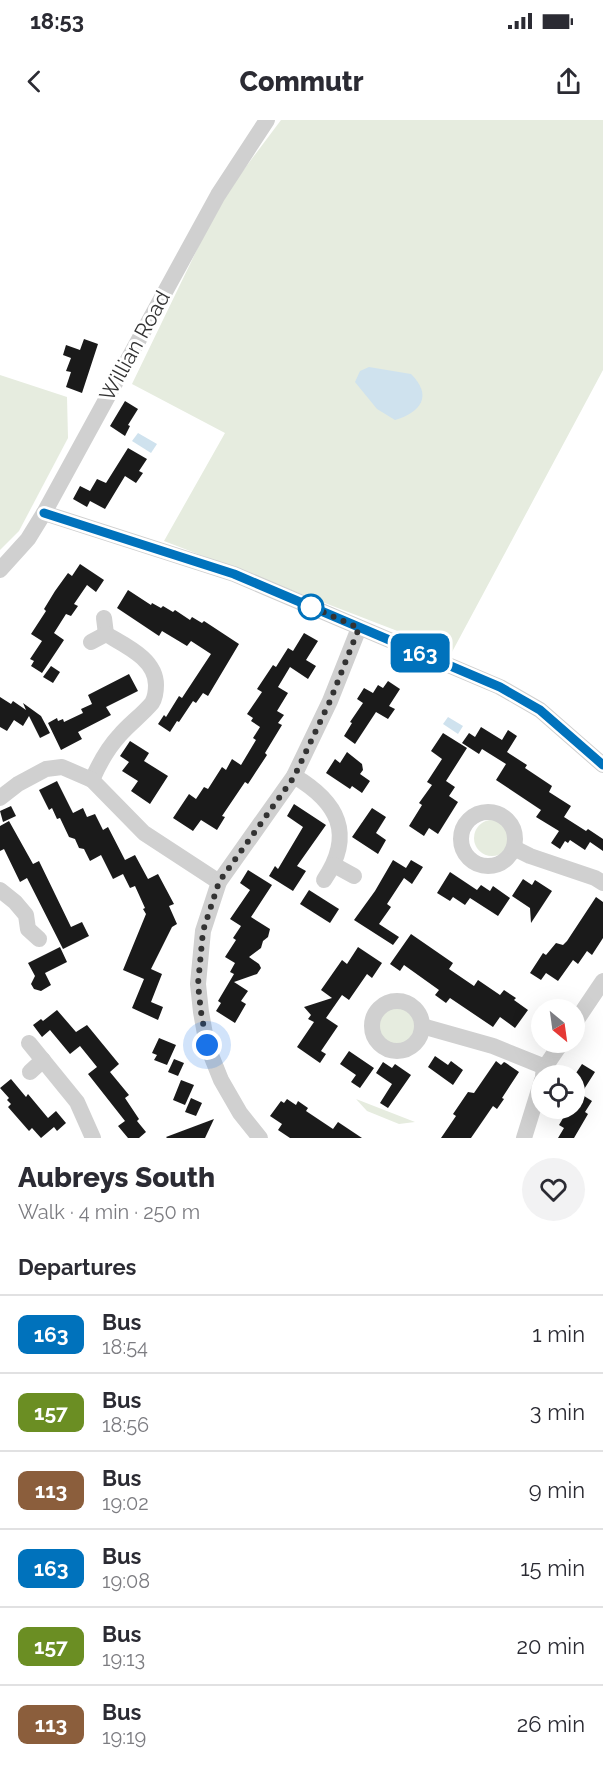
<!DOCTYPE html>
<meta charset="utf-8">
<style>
:root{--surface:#fff;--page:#f2f2f3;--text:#2b2b33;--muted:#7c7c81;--line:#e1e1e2}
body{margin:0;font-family:Raleway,sans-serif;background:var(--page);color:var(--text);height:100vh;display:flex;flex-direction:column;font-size:22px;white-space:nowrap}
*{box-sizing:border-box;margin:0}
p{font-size:20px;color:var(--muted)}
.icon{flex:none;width:33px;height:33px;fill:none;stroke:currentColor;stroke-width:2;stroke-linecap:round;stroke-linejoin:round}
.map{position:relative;height:1018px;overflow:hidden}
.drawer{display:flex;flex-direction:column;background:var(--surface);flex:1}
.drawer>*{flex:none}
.badge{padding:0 12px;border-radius:9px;font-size:21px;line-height:39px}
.needle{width:39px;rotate:151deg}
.fabs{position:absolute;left:531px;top:879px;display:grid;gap:12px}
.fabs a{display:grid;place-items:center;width:54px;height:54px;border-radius:50%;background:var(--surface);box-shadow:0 6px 24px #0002;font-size:30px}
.you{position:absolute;width:30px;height:30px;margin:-15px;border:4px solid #fff;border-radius:50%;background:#1a73e8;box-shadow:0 0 0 9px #1a73e833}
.map>.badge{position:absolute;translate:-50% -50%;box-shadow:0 0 0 3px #fff}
h2{padding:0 18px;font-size:22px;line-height:54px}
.round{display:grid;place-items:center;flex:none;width:63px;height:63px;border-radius:32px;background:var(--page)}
.overview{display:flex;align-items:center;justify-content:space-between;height:102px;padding:0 18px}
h1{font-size:28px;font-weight:800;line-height:45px}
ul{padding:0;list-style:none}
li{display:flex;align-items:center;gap:18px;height:78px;padding:0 18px;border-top:2px solid var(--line)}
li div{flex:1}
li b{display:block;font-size:22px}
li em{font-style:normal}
li .badge{min-width:66px;font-weight:700;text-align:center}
.status{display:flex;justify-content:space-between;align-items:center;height:42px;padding:0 30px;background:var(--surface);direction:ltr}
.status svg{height:16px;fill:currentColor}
header{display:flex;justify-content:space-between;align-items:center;height:78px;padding:0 18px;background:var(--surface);font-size:27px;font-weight:800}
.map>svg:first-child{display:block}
</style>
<div class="status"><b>18:53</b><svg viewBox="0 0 49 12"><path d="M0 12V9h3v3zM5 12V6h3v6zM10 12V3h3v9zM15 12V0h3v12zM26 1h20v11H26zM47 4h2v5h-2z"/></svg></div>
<header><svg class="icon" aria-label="back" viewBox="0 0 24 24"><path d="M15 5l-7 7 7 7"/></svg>Commutr<svg class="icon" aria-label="share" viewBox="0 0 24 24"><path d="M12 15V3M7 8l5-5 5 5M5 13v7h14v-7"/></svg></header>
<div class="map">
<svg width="603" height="1018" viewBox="0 0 603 1018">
<rect width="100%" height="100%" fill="#fff"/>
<g fill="#e6ecdf">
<path d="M281,0H603V250L452,532L164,421L225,313L132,264L221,80Z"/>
<path d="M0,255L67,277L68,318L19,411L0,430Z"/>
<circle cx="492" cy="718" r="18"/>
<circle cx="397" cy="906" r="21"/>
<path d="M356,979L415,1002L399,1004L367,991Z"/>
</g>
<g fill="#cfe2ee">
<path d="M369,247L411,254C433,276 421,292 395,300L377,289L355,262L360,251Z"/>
<path d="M138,313L157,324L151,333L132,321Z"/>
<path d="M448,597L463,606L458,614L443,604Z"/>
</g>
<g fill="#1a1a1a">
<path d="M84,219L98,224L82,273L66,267L71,252L66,251L71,238L63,235L66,225L80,230Z"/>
<path d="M125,281L138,289L128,305L130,306L125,316L110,306Z"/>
<path d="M128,328L147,339L139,351L143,353L136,363L125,356L105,389L90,381L87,387L73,379L80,366L90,371L97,359L106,363Z"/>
<path d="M80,444L104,460L96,472L87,465L74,484L78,486L71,496L66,494L54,513L64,520L42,553L31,546L34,541L30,539L42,521L31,514L46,491L44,489L55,471L68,453L72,456Z"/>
<path d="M128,470L151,485L152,483L161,488L163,486L173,492L175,490L190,500L192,497L202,503L204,501L239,524L208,576L203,573L196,583L193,581L179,602L177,601L170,612L158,604L164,595L166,597L179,576L182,578L211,534L191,521L187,526L162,511L159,516L117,488Z"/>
<path d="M304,513L318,521L306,540L316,546L308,559L290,547L278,567L288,573L277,591L284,595L278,603L282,605L265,633L267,635L248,664L245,662L222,696L225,697L217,710L201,700L193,711L173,698L189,674L196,679L204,667L208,669L222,647L226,650L232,639L241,645L256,620L253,618L260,607L251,601L253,598L247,594L262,572L257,569L273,545L276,547L288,528L293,531Z"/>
<path d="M51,546L60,552L53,563L43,557Z"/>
<path d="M129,554L138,571L106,587L111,595L78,612L82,619L61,630L48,603L57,598L58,601L63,599L64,602L83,593L81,589L92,584L88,575Z"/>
<path d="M388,561L400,569L389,586L395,589L388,599L376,592L355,624L344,616L352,603L350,602L363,583L357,579L364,568L373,573L378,565L383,568Z"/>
<path d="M0,577L11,584L13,581L26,590L23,583L41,596L50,613L40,618L29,596L23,606L14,600L7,611L0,607Z"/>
<path d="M481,607L502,620L508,610L517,616L507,632L527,645L525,648L552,666L549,672L571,686L564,697L586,711L588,709L603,719V731L590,722L585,730L570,720L568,723L565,721L560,729L551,723L559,711L536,697L541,690L496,660L506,644L482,629L479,634L462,623L469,613L475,617Z"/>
<path d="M443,613L467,628L446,661L455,667L449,676L458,682L438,714L429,708L424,716L409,706L422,685L419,683L432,665L427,662L442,639L431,631Z"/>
<path d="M130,621L149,633L144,641L168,656L150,684L131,671L138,661L122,651L129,642L120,636Z"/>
<path d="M347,632L362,644L363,650L360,654L370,661L362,673L352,666L350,669L326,653L335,639L340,643Z"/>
<path d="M57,661L73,693L83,688L87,697L95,694L103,710L108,707L125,740L135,735L148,759L158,754L174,784L169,786L177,804L172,807L151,849L162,854L151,882L163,887L158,900L132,888L144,859L123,850L146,794L143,789L145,788L135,766L130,768L123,754L113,759L101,735L90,741L84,729L79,728L75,719L69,717L60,698L57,699L52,688L49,690L39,670Z"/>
<path d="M294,684L326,705L297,746L306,751L293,771L269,756L275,746L278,749L303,707L287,696Z"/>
<path d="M11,686L16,696L3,702L0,691Z"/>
<path d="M372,688L386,697L376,713L386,720L378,734L352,717Z"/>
<path d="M9,701L33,744L39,741L71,807L82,802L89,816L63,829L27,758L20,762L4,729L0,731V706Z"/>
<path d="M393,740L406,748L411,740L423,747L412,764L404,758L387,784L391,787L379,804L399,817L393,825L354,800L375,771Z"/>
<path d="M248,750L272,765L251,797L270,809L268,817L263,821L261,828L249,837L259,844L261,848L257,854L234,862L248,871L241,881L246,884L235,903L216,891L221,883L218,881L234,854L230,852L235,843L225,837L236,820L233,818L241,806L230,799L250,770L240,763Z"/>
<path d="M450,752L477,770L481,765L490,771L493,766L510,778L498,796L470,778L465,785L453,777L450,781L437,773Z"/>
<path d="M523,759L532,765L535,760L552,771L531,803L530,788L512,776Z"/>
<path d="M309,770L339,789L330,803L300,784Z"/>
<path d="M596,777L603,782V818L592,835L587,831L578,844L573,840L558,861L546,853L541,860L530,853L543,833L546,835L556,823L563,825L567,821Z"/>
<path d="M411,814L453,843L449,849L474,866L478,860L500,875L504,870L516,878L514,880L528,890L515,908L500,897L493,907L450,878L446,883L435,875L439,870L404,845L400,851L390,844Z"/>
<path d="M60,827L67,842L45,853L51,865L41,871L34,869L31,864L35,856L28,843Z"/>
<path d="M358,827L382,843L372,858L367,854L349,880L342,875L326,898L338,906L321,931L326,934L320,943L297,927L314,902L308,899L311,895L304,887L332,878L321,870L342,840L347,844Z"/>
<path d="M57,890L76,912L87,905L119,944L110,952L129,975L125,978L139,999L137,1001L146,1012L139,1018H128L118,1006L125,1001L88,954L97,947L80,926L70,934L50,910L42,917L33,905L41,899L43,901Z"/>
<path d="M159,918L176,925L167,945L154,940L157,935L152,933Z"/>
<path d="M349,931L374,948L360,968L351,962L356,955L340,944Z"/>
<path d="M435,936L448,945L451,941L463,950L453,965L428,947Z"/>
<path d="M174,939L184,943L178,956L168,952Z"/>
<path d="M496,941L501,945L504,942L506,943L519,952L502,978L504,979L497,989L493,986L471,1018H441L456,996L453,994L468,972L474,973Z"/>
<path d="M383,942L392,948L395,944L411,955L388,988L380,983L392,964L376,953Z"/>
<path d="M582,944L595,952L581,974L592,981L585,992L588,994L574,1018H558L564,1008L559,1005L569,988H574V956Z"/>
<path d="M11,959L26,977L28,974L48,998L56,991L66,1003L57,1011L54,1007L41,1018L32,1008L29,1011L8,987L11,984L7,980L9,978L0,968Z"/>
<path d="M181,960L194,965L185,985L173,980Z"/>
<path d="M191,978L202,983L196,996L185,992Z"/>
<path d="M287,979L296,985L298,981L308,988L306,991L333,1009L338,1002L362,1018H290L278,1010L282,1004L270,996L281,981L284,983Z"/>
<path d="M214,999L205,1018H167L166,1017Z"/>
</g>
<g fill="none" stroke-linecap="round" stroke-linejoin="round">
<g stroke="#d0d0d0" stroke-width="16">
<path d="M44,393L234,454L500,567L540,590L603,645"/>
<path d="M0,450L28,419L44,393L218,75L267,0"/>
<path d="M104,498L106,514"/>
<path d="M91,522L106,514C126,526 156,539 156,565C156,571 155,578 152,583C142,595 129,604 119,616C107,629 99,644 92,660"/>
<path d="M294,656C338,682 355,714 324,760"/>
<path d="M0,678L18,664L46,649L62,647L92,660L144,713L219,762"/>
<circle cx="488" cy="719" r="27"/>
<path d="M514,728L530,736L595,758L603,763"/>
<path d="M334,745L354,756"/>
<path d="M0,770L15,782L26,795L28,809L39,819"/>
<circle cx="397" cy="906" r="25"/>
<path d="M574,904L603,861"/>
<path d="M422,906L493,926L545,947"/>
<path d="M29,923L77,982L93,1018"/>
<path d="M30,952L43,940"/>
<path d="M543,955L545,947L562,922"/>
<path d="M260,1018L240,993L221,960L207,925L201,892L198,864L203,811L219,762L294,656L330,581L359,508"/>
<path d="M524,1018L542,960"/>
</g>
</g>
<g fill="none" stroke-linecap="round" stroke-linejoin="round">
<defs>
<path id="line" d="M44,393L234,454L500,567L540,590L603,645"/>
</defs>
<use href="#line" stroke="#fff" stroke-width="14"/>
<use href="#line" stroke="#0072bc" stroke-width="9"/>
<path stroke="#333" stroke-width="6" stroke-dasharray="0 10.8" d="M207,925L201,892L198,864L203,811L219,762L294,657L330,581L359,508L305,484L311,487"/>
</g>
<circle fill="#fff" stroke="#0072bc" stroke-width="3" cx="311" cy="487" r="12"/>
<g text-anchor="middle" stroke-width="6" stroke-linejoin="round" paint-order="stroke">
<g font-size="21" fill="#333" stroke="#fff">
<text transform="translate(135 226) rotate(-61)" y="7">Willian Road</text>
</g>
</g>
</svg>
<div class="fabs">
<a><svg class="needle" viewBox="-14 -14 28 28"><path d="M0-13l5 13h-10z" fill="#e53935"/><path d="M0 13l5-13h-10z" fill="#7c7c81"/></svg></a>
<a><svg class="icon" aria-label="locate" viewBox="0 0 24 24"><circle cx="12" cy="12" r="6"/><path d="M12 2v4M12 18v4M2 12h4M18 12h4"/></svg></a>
</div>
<div class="you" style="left:207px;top:925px"></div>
<b class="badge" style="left:420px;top:533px;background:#0072bc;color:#fff">163</b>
</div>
<section class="drawer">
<div class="overview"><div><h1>Aubreys South</h1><p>Walk · 4 min · 250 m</p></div><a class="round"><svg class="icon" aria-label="heart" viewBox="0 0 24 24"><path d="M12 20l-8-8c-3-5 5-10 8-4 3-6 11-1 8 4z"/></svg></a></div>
<h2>Departures</h2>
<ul>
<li><span class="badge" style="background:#0072bc;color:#fff">163</span><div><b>Bus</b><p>18:54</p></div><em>1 min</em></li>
<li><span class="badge" style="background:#6b8e23;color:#fff">157</span><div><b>Bus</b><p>18:56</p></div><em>3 min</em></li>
<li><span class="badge" style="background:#8b5e3c;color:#fff">113</span><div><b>Bus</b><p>19:02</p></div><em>9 min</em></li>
<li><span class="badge" style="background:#0072bc;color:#fff">163</span><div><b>Bus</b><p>19:08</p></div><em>15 min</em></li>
<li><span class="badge" style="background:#6b8e23;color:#fff">157</span><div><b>Bus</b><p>19:13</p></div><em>20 min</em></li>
<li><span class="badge" style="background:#8b5e3c;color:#fff">113</span><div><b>Bus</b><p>19:19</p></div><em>26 min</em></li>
</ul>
</section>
